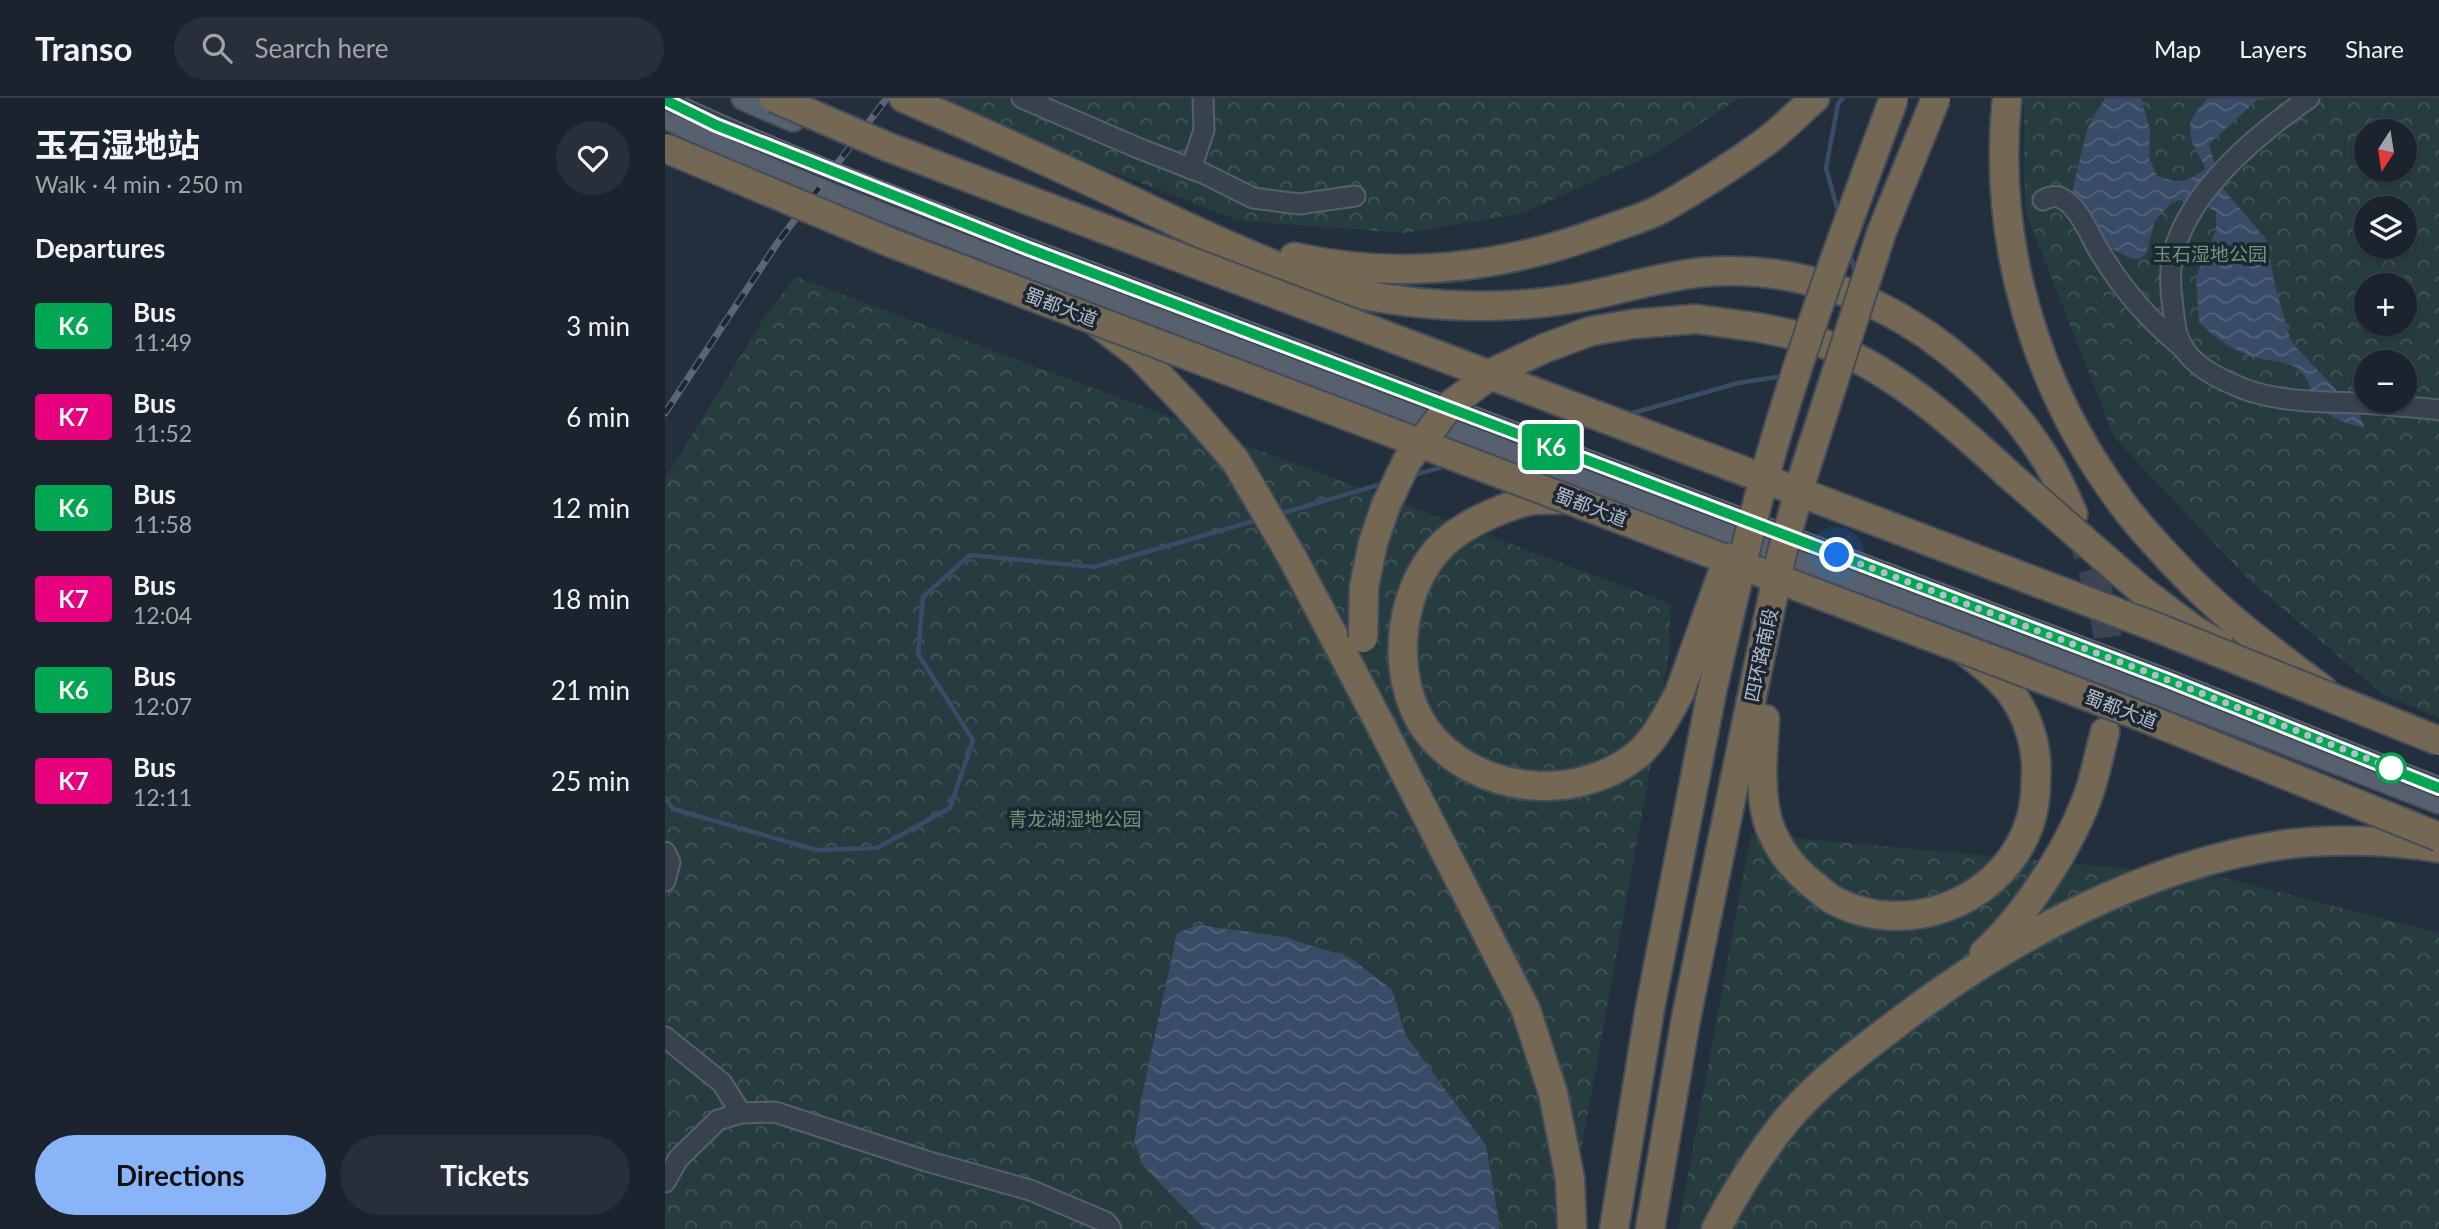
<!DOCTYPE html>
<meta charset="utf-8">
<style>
:root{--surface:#1b232e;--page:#282f3a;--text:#f1f3f6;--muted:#a0a4aa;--line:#39404a;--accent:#8ab4f8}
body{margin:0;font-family:Lato,"Noto Sans SC",sans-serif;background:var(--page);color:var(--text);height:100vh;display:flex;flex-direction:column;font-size:26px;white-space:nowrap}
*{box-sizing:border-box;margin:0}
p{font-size:23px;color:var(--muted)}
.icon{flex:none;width:38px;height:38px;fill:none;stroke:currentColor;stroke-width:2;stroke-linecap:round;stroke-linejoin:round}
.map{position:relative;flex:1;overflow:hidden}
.panel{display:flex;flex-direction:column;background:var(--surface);width:665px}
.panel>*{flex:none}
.badge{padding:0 14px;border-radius:5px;font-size:24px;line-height:46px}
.needle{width:46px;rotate:192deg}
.controls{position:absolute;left:1689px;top:21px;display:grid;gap:14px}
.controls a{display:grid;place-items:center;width:63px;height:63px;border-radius:50%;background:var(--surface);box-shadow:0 2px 5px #0004,0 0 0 2px var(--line);font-size:35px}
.you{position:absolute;width:35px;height:35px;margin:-18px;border:5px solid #fff;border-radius:50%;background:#1a73e8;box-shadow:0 0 0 10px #1a73e833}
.map>.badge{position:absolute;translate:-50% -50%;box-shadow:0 0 0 4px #fff}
h2{padding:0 35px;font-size:26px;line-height:63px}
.round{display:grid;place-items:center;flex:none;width:74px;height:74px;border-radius:37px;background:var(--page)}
.summary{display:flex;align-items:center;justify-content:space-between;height:119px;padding:0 35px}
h1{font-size:33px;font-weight:700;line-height:52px}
.action{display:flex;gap:14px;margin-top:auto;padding:14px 35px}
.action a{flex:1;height:80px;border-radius:42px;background:var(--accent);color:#111;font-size:28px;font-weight:700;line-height:80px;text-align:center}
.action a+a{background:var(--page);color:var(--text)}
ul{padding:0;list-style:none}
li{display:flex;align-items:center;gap:21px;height:91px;padding:0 35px}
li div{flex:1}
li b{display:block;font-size:26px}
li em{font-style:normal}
li .badge{min-width:77px;font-weight:700;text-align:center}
header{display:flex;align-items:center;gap:42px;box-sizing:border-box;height:98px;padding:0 35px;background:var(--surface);border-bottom:2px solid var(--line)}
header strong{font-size:33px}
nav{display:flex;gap:38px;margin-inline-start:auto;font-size:24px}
.search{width:490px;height:63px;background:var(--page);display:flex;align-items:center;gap:18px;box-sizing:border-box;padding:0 24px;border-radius:38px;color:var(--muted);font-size:26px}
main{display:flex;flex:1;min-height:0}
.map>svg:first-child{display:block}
</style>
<header>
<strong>Transo</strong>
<div class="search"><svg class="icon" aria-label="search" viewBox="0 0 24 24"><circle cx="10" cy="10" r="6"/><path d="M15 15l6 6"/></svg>Search here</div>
<nav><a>Map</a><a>Layers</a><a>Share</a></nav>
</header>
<main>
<section class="panel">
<div class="summary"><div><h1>玉石湿地站</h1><p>Walk · 4 min · 250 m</p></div><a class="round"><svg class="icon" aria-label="heart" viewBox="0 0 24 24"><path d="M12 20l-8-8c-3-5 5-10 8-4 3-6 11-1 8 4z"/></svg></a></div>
<h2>Departures</h2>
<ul>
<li><span class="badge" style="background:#00a651;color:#fff">K6</span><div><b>Bus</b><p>11:49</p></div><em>3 min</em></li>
<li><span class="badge" style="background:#e6007e;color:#fff">K7</span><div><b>Bus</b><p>11:52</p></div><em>6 min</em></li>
<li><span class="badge" style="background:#00a651;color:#fff">K6</span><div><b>Bus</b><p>11:58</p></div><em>12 min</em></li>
<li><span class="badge" style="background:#e6007e;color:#fff">K7</span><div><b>Bus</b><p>12:04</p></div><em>18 min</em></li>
<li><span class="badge" style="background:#00a651;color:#fff">K6</span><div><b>Bus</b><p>12:07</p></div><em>21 min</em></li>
<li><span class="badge" style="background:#e6007e;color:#fff">K7</span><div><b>Bus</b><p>12:11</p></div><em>25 min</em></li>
</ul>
<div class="action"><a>Directions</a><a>Tickets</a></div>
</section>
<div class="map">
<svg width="1774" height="1131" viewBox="0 0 1774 1131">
<defs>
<pattern id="park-crowns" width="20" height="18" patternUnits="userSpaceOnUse" patternTransform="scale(1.75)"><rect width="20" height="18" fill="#263c3f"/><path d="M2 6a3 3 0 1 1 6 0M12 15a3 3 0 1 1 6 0" fill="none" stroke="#435659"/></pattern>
<pattern id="water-waves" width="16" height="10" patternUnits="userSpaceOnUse" patternTransform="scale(1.75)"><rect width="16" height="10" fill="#394c67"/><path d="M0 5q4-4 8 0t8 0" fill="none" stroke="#53647b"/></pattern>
</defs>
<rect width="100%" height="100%" fill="#242f3e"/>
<g fill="url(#park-crowns)" fill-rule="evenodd">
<path d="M268,0H1075L989,56L858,115L740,135L575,123L375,46Z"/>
<path d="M1347,0H1774V620L1718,596L1583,481L1449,339L1360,112L1359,6ZM1701,33H1740V72H1701ZM1701,110H1740V149H1701ZM1701,187H1740V226H1701ZM1701,264H1740V303H1701Z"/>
<path d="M131,179L1006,506L1004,553L991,638L914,1064L905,1131H0V381L100,218Z"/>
<path d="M1086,736L1556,779L1774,835V1131H1013Z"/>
</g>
<g fill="url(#water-waves)">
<path d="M1441,0H1476L1485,32L1484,59L1492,78C1515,86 1520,85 1540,71C1539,64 1536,62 1533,56C1519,30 1524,20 1543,0H1608L1592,2L1544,46L1556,88L1601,141L1610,187L1625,240L1630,248L1677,298L1690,307L1700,330C1671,323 1659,319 1646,291C1642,282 1639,274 1630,269C1619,263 1605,263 1593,260C1569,253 1551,242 1534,224L1531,179L1551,132V114L1538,106L1516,102L1507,104L1490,123L1481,156L1475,161H1468L1427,142L1408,102V90L1422,32L1431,14Z"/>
<path d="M533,827L619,839L686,860L727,892L741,938L821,1047L834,1124V1131H540L479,1069L469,1044L478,993L512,835Z"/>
</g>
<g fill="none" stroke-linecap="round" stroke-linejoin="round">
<g stroke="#394c67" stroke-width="4.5">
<path d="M1174,117L1161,70L1173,6L1178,0"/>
<path d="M1185,156L1190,173"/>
<path d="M961,317L1073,285L1119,278"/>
<path d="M880,340L926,327"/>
<path d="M745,378L781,368"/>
<path d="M614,416L720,385"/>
<path d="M0,700L8,711L151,752L212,750L285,710L308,642L253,556L258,499L305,457L429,469L592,422"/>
</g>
<path stroke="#3a4453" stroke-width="28" stroke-dasharray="28 14" stroke-linecap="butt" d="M1414,431C1431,480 1447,533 1445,586"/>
<defs>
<g id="minor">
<path d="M357,0L473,50L540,76L588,100L634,106L690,98"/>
<path d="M1644,0C1594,35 1530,87 1511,147C1504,166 1505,191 1508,210C1509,218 1510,228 1512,236C1521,266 1552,280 1579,291C1614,304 1658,304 1695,305C1721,307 1748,309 1774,312"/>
<path d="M526,71L539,32L538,0"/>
<path d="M1378,102C1384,99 1392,97 1398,101C1417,112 1426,142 1438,159C1459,193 1486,224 1517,249"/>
<path d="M0,754L5,764L0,783"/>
<path d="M0,939L57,985L76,1015"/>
<path d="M0,1084L13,1061L53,1022L76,1015L110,1014L261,1063L365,1092L441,1124L446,1131"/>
</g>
<g id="major">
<path d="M79,0L128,21"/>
<path d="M0,18L93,62L384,175L897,371L1354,541L1774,703"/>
</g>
<g id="highway">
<path d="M239,0C322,36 404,73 486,112C536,136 586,159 638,178C654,184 671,191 688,195C760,209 832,213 905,201C950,194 994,178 1040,174C1182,162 1314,250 1385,368C1394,383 1401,400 1408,416"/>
<path d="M1342,0C1327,144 1370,288 1456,404C1473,428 1495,451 1515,472C1557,517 1608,554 1657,591"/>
<path d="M629,159C735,183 840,170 941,132C959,125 979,120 996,111C1031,91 1066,69 1099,45C1117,32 1133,15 1150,0"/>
<path d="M435,227L473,256L522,307L570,362L627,459L716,628L861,912L888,995L905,1081L907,1131"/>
<path d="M1097,230C1114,234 1132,237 1149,242C1223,267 1285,322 1342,375"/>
<path d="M905,401C891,402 876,401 863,403C839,409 810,422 790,436C733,477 721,577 762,633C810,696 911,706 972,657C991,641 1002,617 1014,596"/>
<path d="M1476,492L1529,532L1554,546"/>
<path d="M1100,621C1098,651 1095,681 1100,711C1105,742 1126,770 1151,789C1157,794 1165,801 1172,804C1240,838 1329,807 1360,737C1368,720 1371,699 1371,680C1373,649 1363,616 1343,591C1331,577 1315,564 1300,553"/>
<path d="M1319,855C1361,817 1407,746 1425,692C1431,673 1435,653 1440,634"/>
<path d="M949,1131L985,910L1047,593"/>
<path d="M985,1131L1021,920L1086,603"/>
<path d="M1051,1131C1071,1093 1093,1058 1120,1024C1153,984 1194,954 1235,923C1344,840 1478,768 1616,747C1666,740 1724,742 1774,750"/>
</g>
</defs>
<use href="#minor" stroke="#565f6c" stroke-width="23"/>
<use href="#major" stroke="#414a57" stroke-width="28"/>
<use href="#highway" stroke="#434c59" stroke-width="32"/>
<use href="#minor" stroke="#38414e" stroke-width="19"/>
<use href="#major" stroke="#56606e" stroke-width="24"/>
<use href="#highway" stroke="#746855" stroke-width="28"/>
<defs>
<path id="rail" d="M0,315L113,144L222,0"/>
</defs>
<use href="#rail" stroke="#5a6575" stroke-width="7"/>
<use href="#rail" stroke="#1d2633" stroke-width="4.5" stroke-dasharray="13" stroke-linecap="butt"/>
<defs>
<path id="minor-bridge" d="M0,2C119,58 242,104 364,151L1503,582L1774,690"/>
<g id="highway-bridge">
<path d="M109,0L223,49L1493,530L1774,643"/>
<path d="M0,50L229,146L1483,621L1774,739"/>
<path d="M1342,375L1476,492"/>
<path d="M698,540L699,489L708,445L721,407L742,363L785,307L831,273L880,250L926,233L968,226L1031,221L1097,230"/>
<path d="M1047,593C1066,510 1085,427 1109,346C1143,229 1187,114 1229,0"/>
<path d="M1014,596L1063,460"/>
<path d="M1086,603L1117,455L1139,375L1217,133L1271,0"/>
</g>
</defs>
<use href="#minor-bridge" stroke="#565f6c" stroke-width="23" stroke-linecap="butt"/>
<use href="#highway-bridge" stroke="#434c59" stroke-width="32" stroke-linecap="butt"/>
<use href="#minor-bridge" stroke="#38414e" stroke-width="19"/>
<use href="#highway-bridge" stroke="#746855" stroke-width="28"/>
</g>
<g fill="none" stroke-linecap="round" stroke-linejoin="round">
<defs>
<path id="line" d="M0,2L51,27L364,151L1503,582L1774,690"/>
</defs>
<use href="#line" stroke="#fff" stroke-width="16"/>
<use href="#line" stroke="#00a651" stroke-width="10"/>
<path stroke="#b4bcc9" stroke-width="7" stroke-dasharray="0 12.6" d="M1172,457L1503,582L1726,670"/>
</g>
<circle fill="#fff" stroke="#00a651" stroke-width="3.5" cx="1726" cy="670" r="14"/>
<g text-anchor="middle" stroke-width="7" stroke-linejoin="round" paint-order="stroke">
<g font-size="19" fill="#6b9a76" stroke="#1d2633">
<text x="1545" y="163">玉石湿地公园</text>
<text x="410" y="728">青龙湖湿地公园</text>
</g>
<g font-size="19" fill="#b4bcc9" stroke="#1d2633">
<text transform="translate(396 209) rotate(21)" y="7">蜀都大道</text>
<text transform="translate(926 409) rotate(21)" y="7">蜀都大道</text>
<text transform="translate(1096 557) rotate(-78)" y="7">四环路南段</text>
<text transform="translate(1456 611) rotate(21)" y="7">蜀都大道</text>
</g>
</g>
</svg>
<div class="controls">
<a><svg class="needle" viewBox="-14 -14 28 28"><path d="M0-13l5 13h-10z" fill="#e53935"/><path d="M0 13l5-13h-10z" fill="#a0a4aa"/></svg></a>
<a><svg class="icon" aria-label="layers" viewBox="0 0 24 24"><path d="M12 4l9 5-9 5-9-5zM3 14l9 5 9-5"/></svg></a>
<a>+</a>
<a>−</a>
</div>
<div class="you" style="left:1172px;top:457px"></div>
<b class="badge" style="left:886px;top:349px;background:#00a651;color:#fff">K6</b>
</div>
</main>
